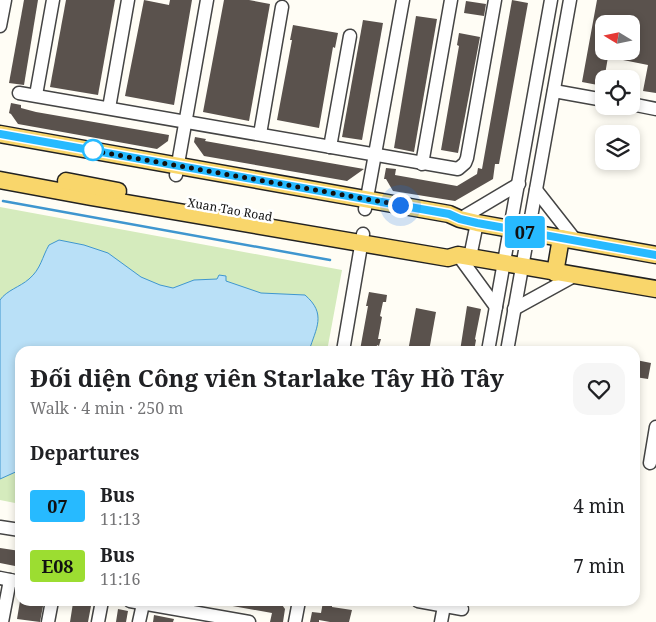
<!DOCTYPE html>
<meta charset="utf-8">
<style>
:root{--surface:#fff;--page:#f6f6f6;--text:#202124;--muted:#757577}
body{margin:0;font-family:"Noto Serif",serif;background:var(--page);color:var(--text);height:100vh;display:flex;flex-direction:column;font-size:19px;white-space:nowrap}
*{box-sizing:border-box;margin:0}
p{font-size:16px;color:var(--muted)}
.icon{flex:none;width:28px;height:28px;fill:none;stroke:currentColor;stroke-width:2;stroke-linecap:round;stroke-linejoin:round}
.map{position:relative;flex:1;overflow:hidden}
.panel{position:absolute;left:15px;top:346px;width:625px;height:260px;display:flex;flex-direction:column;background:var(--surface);border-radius:15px;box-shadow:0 2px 8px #0003}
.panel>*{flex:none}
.badge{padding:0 10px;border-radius:4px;font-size:18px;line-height:32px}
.needle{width:32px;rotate:280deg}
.controls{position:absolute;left:595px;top:15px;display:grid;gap:10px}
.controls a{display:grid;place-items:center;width:45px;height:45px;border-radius:10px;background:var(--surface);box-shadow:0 2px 8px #0003;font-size:25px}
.you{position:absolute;width:25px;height:25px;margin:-12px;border:4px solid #fff;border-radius:50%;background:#1a73e8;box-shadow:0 0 0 8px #1a73e833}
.map>.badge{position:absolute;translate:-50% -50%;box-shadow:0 0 0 2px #fff}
h2{padding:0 15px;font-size:19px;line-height:45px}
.round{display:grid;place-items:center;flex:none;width:52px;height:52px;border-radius:15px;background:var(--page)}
.head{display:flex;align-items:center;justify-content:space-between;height:85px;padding:0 15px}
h1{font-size:24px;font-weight:700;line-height:38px}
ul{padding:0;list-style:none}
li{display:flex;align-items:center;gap:15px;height:60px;padding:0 15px}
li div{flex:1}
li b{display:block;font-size:19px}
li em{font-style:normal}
li .badge{min-width:55px;font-weight:700;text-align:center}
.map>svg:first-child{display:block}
</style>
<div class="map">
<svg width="656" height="622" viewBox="0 0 656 622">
<rect width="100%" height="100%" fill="#fffdf5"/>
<path fill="#d5ebbd" d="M0,207L342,270L327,351H20V504L0,500Z"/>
<path fill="#b9e0f7" stroke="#3f96cf" d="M59,240L84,245L108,253L141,277L160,285L173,288L194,280L217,279L219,275L226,276V281L261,293L305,295C327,314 316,328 309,351H20V470L0,479V300C7,290 20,287 29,279C41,269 42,257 49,245Z"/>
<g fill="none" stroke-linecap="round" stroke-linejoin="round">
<path stroke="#3f96cf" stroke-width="2.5" d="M3,201L330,260"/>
</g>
<g fill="#5a524d" fill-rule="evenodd">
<path d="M24,0H38L24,85L9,83Z"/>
<path d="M66,0H115L98,95L50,87Z"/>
<path d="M144,0L169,5L170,0H192L174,105L125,96Z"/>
<path d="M224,0H249L270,4L249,121L203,112Z"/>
<path d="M512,0L528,3L499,164H495L493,179L455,201L393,191L386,179H384L386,168L396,169L395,175L457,186L477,174L478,168L482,169Z"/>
<path d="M597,0H656V93L643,91L648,65L608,57L603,86L582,82ZM604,24H631V51H604Z"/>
<path d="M466,1L486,4L484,16L464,13Z"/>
<path d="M416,16L437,19L414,152L394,148Z"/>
<path d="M363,20L383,23L362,140L342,137Z"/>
<path d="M293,25L338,33L335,48L333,47L319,128L277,120L292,40H290Z"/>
<path d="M459,33L480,37L458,153L441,150L459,46L457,45Z"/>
<path d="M11,103L21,105V108L36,112L169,135L168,141L157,149L18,124L11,114L9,113Z"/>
<path d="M195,137L206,139L205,141L364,169L347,181L204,156L194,142Z"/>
<path d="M369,292L387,295L386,302H383L380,316L382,317L378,339H381L379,346L377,345L376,351L360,350L368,306H366Z"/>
<path d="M467,306L481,309L475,339L476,340L474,351H460Z"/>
<path d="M416,308L436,312L429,351H408Z"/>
<path d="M636,360L651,363L648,379L635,377Z"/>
<path d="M0,548L20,551V567L0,563Z"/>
<path d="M20,601H44L40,622L17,619Z"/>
<path d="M228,601L280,602L285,609L283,622H270L272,613L227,605Z"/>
<path d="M323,602L332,604V607L352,610L349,622H330L319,620V622H310L312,612L321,613Z"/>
<path d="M73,603L91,606L88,622H70Z"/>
<path d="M118,609L128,611L126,622H116Z"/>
<path d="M154,615L174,619L173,622H153Z"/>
</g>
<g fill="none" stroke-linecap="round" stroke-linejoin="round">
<defs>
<g id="minor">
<path d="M0,26L5,0"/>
<path d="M554,91L604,100"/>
<path d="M19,93L458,169L465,163L467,158L495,0"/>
<path d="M36,95L53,0"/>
<path d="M631,104L656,109"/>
<path d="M109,108L128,0"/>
<path d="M260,134L282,7"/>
<path d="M330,147L350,36"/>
<path d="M422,164L451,0"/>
<path d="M176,175L207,0"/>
<path d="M536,190L576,241"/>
<path d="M365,209L403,0"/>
<path d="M460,219L519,184"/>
<path d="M458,255L496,307"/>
<path d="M470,257L477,223"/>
<path d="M514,309L574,276"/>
<path d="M343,351L363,234"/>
<path d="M488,351L551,0"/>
<path d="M507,351L570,0"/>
<path d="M650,463L656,427"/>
<path d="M0,527L20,530"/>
<path d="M0,578L20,582"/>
<path d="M130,601L249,622"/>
<path d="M418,601L462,609"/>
<path d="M2,622L10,580"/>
<path d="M48,622L52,601"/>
<path d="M98,622L102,601"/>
<path d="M139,622L143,604"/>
<path d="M295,622L299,601"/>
<path d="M441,622L445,601"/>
</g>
<g id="major">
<path d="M0,134L449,214L460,219L477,223L656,255"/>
<path d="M0,180L91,197L448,258L458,255L656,289"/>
<path d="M66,181L118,191"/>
<path d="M555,273L561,238"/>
</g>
</defs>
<use href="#minor" stroke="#444" stroke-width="15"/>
<use href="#major" stroke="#222" stroke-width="19"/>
<use href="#minor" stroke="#fff" stroke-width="12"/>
<use href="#major" stroke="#f9d66b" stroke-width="16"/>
</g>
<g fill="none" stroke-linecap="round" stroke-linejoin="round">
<defs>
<path id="line" d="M0,134L449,214L460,219L477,223L656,255"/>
</defs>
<use href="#line" stroke="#fff" stroke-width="11"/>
<use href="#line" stroke="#27baff" stroke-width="8"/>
<path stroke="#111" stroke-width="5" stroke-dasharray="0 9" d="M93,150H89L400,205"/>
</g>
<circle fill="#fff" stroke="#27baff" stroke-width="2.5" cx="93" cy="150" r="10"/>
<g text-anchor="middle" stroke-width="5" stroke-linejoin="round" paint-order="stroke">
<g font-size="12" fill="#111" stroke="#fff">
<text transform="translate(230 210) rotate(10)" y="4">Xuan Tao Road</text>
</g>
</g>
</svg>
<div class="controls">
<a><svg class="needle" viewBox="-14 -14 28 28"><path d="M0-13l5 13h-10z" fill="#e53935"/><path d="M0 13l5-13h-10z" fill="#757577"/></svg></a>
<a><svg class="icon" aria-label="locate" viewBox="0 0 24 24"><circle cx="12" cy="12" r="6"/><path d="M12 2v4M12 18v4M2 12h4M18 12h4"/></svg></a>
<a><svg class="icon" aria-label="layers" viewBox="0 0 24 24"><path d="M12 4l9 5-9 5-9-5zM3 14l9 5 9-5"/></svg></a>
</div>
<div class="you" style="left:400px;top:205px"></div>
<b class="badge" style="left:525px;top:232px;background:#27baff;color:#111">07</b>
<section class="panel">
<div class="head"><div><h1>Đối diện Công viên Starlake Tây Hồ Tây</h1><p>Walk · 4 min · 250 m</p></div><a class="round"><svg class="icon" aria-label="heart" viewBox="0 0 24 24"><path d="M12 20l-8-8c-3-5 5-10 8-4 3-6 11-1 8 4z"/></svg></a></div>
<h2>Departures</h2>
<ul>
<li><span class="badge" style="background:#27baff;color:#111">07</span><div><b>Bus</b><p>11:13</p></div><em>4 min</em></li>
<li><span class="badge" style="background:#9cdd31;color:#111">E08</span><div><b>Bus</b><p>11:16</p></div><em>7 min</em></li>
</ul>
</section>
</div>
